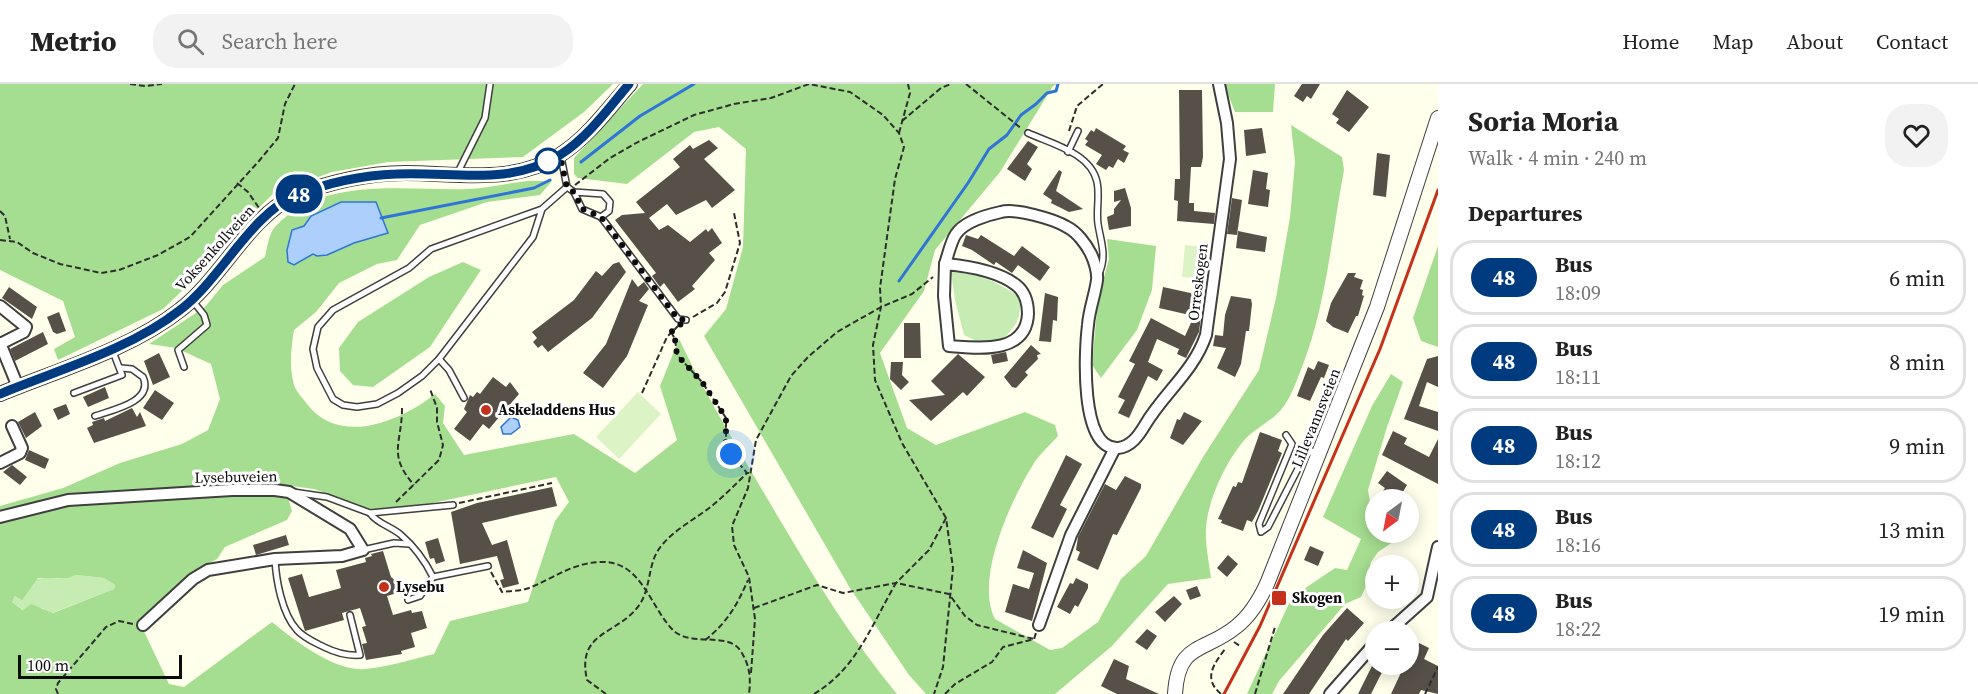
<!DOCTYPE html>
<meta charset="utf-8">
<style>
:root{--surface:#fff;--page:#f2f2f2;--text:#222;--muted:#767676;--line:#e0e0e0}
body{margin:0;font-family:"Source Serif 4",serif;background:var(--page);color:var(--text);height:100vh;display:flex;flex-direction:column;font-size:22px;white-space:nowrap}
*{box-sizing:border-box;margin:0}
p{font-size:20px;color:var(--muted)}
.icon{flex:none;width:33px;height:33px;fill:none;stroke:currentColor;stroke-width:2;stroke-linecap:round;stroke-linejoin:round}
.map{position:relative;flex:1;overflow:hidden}
.sheet{display:flex;flex-direction:column;background:var(--surface);width:540px}
.sheet>*{flex:none}
.badge{padding:0 12px;border-radius:20px;font-size:21px;line-height:39px}
.needle{width:39px;rotate:212deg}
.controls{position:absolute;left:1365px;top:405px;display:grid;gap:12px}
.controls a{display:grid;place-items:center;width:54px;height:54px;border-radius:50%;background:var(--surface);box-shadow:0 3px 15px #0003;font-size:30px}
.scale{position:absolute;left:18px;bottom:15px;width:164px;box-sizing:border-box;padding-left:6px;border:3px solid #0c0c0c;border-top:0;font-size:16px;line-height:21px;white-space:nowrap;color:#0c0c0c;-webkit-text-stroke:4px #fff;paint-order:stroke}
.you{position:absolute;width:30px;height:30px;margin:-15px;border:4px solid #fff;border-radius:50%;background:#1a73e8;box-shadow:0 0 0 9px #1a73e833}
.map>.badge{position:absolute;translate:-50% -50%;box-shadow:0 0 0 3px #fff}
h2{padding:0 30px;font-size:22px;line-height:54px}
.round{display:grid;place-items:center;flex:none;width:63px;height:63px;border-radius:24px;background:var(--page)}
.headline{display:flex;align-items:center;justify-content:space-between;height:102px;padding:0 30px}
h1{font-size:28px;font-weight:700;line-height:45px}
ul{padding:0;list-style:none}
li{display:flex;align-items:center;gap:18px;height:75px;margin:0 12px 9px;padding:0 18px;border:3px solid var(--line);border-radius:24px}
li div{flex:1}
li b{display:block;font-size:22px}
li em{font-style:normal}
li .badge{min-width:66px;font-weight:700;text-align:center}
header{display:flex;align-items:center;gap:36px;box-sizing:border-box;height:84px;padding:0 30px;background:var(--surface);border-bottom:2px solid var(--line)}
header strong{font-size:28px}
nav{display:flex;gap:33px;margin-inline-start:auto;font-size:21px}
.search{width:420px;height:54px;background:var(--page);display:flex;align-items:center;gap:15px;box-sizing:border-box;padding:0 21px;border-radius:24px;color:var(--muted);font-size:22px}
main{display:flex;flex:1;min-height:0}
.map>svg:first-child{display:block}
</style>
<header>
<strong>Metrio</strong>
<div class="search"><svg class="icon" aria-label="search" viewBox="0 0 24 24"><circle cx="10" cy="10" r="6"/><path d="M15 15l6 6"/></svg>Search here</div>
<nav><a>Home</a><a>Map</a><a>About</a><a>Contact</a></nav>
</header>
<main>
<div class="map">
<svg width="1438" height="610" viewBox="0 0 1438 610">
<rect width="100%" height="100%" fill="#ffffec"/>
<g fill="#c6ecb3">
<path d="M951,188C978,189 998,198 1019,213C1023,234 1015,243 1001,257L978,258L964,251L955,216Z"/>
<path d="M76,491L104,494L115,501L114,505L52,529L42,524L24,526L12,518C15,510 29,498 37,495C47,492 62,497 76,491Z"/>
</g>
<g fill="#a6de91" fill-rule="evenodd">
<path d="M0,0H613L584,28L523,73L388,78L332,88L274,109L240,142L210,180L163,225L58,276L54,265L75,253L63,217L0,186Z"/>
<path d="M643,0H1058L1053,2L1000,88L935,166L924,207L880,269L907,344L936,361L1025,328L1055,341L1058,352C1051,360 1042,368 1036,376C1012,413 974,494 995,535L1050,566L1062,564L1098,538L1121,495L1146,472L1203,373L1259,286L1276,214L1290,133L1295,78L1291,41L1342,73L1344,86C1332,149 1326,223 1302,283C1296,298 1289,320 1276,331C1264,341 1251,347 1241,360C1224,382 1208,416 1206,444C1205,460 1209,478 1211,494L1168,500L1112,562L1055,610H926L909,591L850,504L704,252L726,225L743,163L746,65L719,43L694,48L627,100L578,94L574,90V74Z"/>
<path d="M1224,0H1275L1273,28H1235Z"/>
<path d="M528,97H552L540,111L487,118L420,141L397,176L377,180L339,199L316,228L294,246C291,265 289,282 294,301C296,308 303,314 307,320C340,363 401,337 435,310L445,322L443,339L464,371L574,350L635,389L677,356L660,302L679,255C708,316 743,373 777,431C814,493 851,555 897,610H0V422L63,404L120,379L182,360L208,346L220,315L211,280L176,264L149,260L205,223L223,201L265,173C267,164 269,149 275,143C322,91 406,107 469,105C488,104 509,99 528,97ZM341,118H376L387,149L354,159L327,171L313,170L305,175L288,178L287,166L292,146L304,142L311,132ZM556,393L569,418L555,437L528,518L450,537L434,570C412,575 388,583 365,585C335,588 294,556 272,538L184,603L169,600L140,539L189,491L217,475L225,463L287,436L292,427L284,401L314,405L380,430ZM76,491L104,494L115,501L114,505L53,529L31,520L23,526L12,518L15,512L22,516L38,494H68Z"/>
<path d="M1107,155L1156,162L1152,206L1137,246L1101,294L1092,281L1098,215L1109,175Z"/>
<path d="M1438,162V263L1421,257L1413,234Z"/>
<path d="M463,178L481,186L430,263L373,303L353,301L340,287L339,264L358,238L429,193Z"/>
<path d="M1391,290L1403,298L1387,343L1368,406L1370,418L1375,426L1376,448L1401,449L1399,454L1378,468L1371,478L1366,502L1361,513L1345,520L1279,597L1272,610H1247L1292,513L1335,484L1347,486L1361,455L1323,433L1372,322Z"/>
</g>
<g fill="#dbf3c5">
<path d="M1185,161L1205,163L1202,195L1182,193Z"/>
<path d="M638,308L661,330L619,375L596,353Z"/>
</g>
<g fill="#accffb" stroke="#2e75d7" stroke-width="1.5">
<path d="M341,118H376L388,149L354,159L327,171L317,172L313,170L294,181L288,178L287,166L292,146L304,142L311,132Z"/>
<path d="M511,333L518,336L520,343L511,350H503L501,343Z"/>
</g>
<g fill="none" stroke-linecap="round" stroke-linejoin="round">
<g stroke="#2e75d7" stroke-width="3">
<path d="M581,78L640,32L694,0"/>
<path d="M381,134L534,104L550,96"/>
<path d="M899,197L968,99L989,65L1007,51L1021,31L1036,20L1047,9L1056,7L1058,0"/>
</g>
</g>
<g fill="#565048">
<path d="M1302,0H1320L1311,15L1307,12L1303,18L1294,12Z"/>
<path d="M1179,6H1202L1203,73L1201,83H1191L1189,119H1194V127L1215,129L1214,140L1177,137L1178,117L1174,116L1175,95H1180Z"/>
<path d="M1347,6L1369,23L1349,48L1336,39L1339,35L1332,30Z"/>
<path d="M1096,44L1126,62L1123,66L1129,69L1124,79L1118,75L1113,84L1109,82L1106,86L1096,80L1102,71L1085,61L1088,57L1085,55L1091,46L1094,48Z"/>
<path d="M1262,44L1266,69L1246,72L1244,46Z"/>
<path d="M709,56L718,64L704,75L735,106L712,124L706,116L676,131L667,120L649,134L659,146L668,141L690,158L706,145L708,148L712,144L722,159L709,169L715,176L692,202L695,205L678,218L664,199L660,203L652,192L656,189L615,136L622,131L645,129L636,118L680,83L673,75L690,61L693,65Z"/>
<path d="M1028,57L1038,63L1027,80L1032,85L1025,97L1007,85Z"/>
<path d="M1377,69L1390,71L1386,113L1373,111Z"/>
<path d="M1059,86L1062,88L1056,107L1083,125L1069,128L1051,119L1052,116L1043,110Z"/>
<path d="M1253,86L1268,89L1266,105L1270,106L1268,123L1248,120Z"/>
<path d="M1125,104L1131,124V142L1109,146L1107,133L1114,130V125L1121,116L1114,118V107Z"/>
<path d="M1232,114L1242,116L1237,151L1227,150Z"/>
<path d="M1238,147L1267,153L1265,168L1236,164Z"/>
<path d="M966,151L978,155L981,151L1014,172L1022,162L1050,183L1040,197L1018,181L1012,189L996,178L994,181L972,166L962,162Z"/>
<path d="M619,178L626,188L592,234L548,268L542,261L538,264L533,258L537,254L532,248L574,216L596,187L602,192L613,180Z"/>
<path d="M1348,189H1356L1354,193L1363,196L1360,205L1363,206L1362,211L1364,212L1358,232H1356L1348,249L1333,243L1326,237L1331,219Z"/>
<path d="M632,195L638,203L644,198L649,205L639,217L648,221L627,272L603,304L583,289L606,260Z"/>
<path d="M9,203L37,223L32,235L2,214Z"/>
<path d="M1163,203L1195,210L1196,206L1204,207L1199,248L1186,274L1177,270L1179,265L1157,255L1148,278L1163,286L1157,297L1148,292L1129,334L1118,329L1125,316L1118,313L1135,280L1129,277L1151,234L1185,252L1194,232L1159,224Z"/>
<path d="M1045,209L1058,213L1057,237L1053,236L1051,258L1039,257Z"/>
<path d="M1231,212L1251,215L1252,220L1249,247H1246L1241,280L1235,293L1217,284L1226,264L1213,262L1215,251L1223,252L1225,231Z"/>
<path d="M59,228L66,247L57,250L53,248L47,233Z"/>
<path d="M904,239H920L921,274H904Z"/>
<path d="M43,248L48,260L15,277L10,265Z"/>
<path d="M1031,261L1041,270L1037,271L1038,275L1025,288L1028,291L1016,304L1012,303L1004,293Z"/>
<path d="M1006,268L1008,277L993,280L991,271Z"/>
<path d="M159,269L170,293L153,301L144,277Z"/>
<path d="M958,270L985,293L967,312L963,308L931,337L909,316L945,311L931,297Z"/>
<path d="M1438,272V303L1427,298L1419,322L1438,328V347L1404,335L1427,275Z"/>
<path d="M1318,277L1329,281L1324,294L1321,293L1310,317L1297,312L1308,283L1314,286Z"/>
<path d="M891,278H903L902,291L909,298L901,306L890,295Z"/>
<path d="M493,293L506,303L510,298L519,310L489,345L483,340L470,357L454,345L467,328L464,325L470,311L473,313L477,308L480,310Z"/>
<path d="M105,303L109,314L88,323L83,313Z"/>
<path d="M155,306L174,319L162,336L143,324Z"/>
<path d="M66,320L70,330L58,336L53,325Z"/>
<path d="M132,324L137,333L140,328L146,342L94,359L87,344L93,341L92,338L104,334L105,337Z"/>
<path d="M35,328L42,342L26,354L18,338Z"/>
<path d="M1184,328L1202,337L1183,361L1170,354L1176,338L1177,335L1180,336Z"/>
<path d="M1311,336L1321,339L1312,362H1309Z"/>
<path d="M1393,347L1407,354L1404,360L1429,373L1438,355V400L1382,371Z"/>
<path d="M1260,348L1282,356L1278,367L1282,369L1258,427L1252,438L1247,436L1243,447L1221,439L1222,436L1218,435L1233,402L1236,403L1238,398L1242,399Z"/>
<path d="M29,366L49,375L45,385L25,376Z"/>
<path d="M1066,371L1082,380L1060,421L1067,425L1053,454L1031,444Z"/>
<path d="M12,381L27,393L20,401L3,388Z"/>
<path d="M1387,387L1407,401L1398,416H1377L1385,404L1378,399Z"/>
<path d="M1125,392L1141,400V404L1117,451L1113,450L1098,486L1077,476L1080,468L1076,466L1078,453L1105,400L1116,406Z"/>
<path d="M552,403L557,422L482,439L492,461L507,456L519,500L503,504L500,496L504,495L497,472L460,480L451,428L477,419Z"/>
<path d="M286,451L289,461L256,471L253,461Z"/>
<path d="M438,454L445,477L436,480L434,474L430,475L425,458Z"/>
<path d="M1310,462L1324,468L1318,482L1304,476Z"/>
<path d="M1023,466L1047,479L1032,537L1005,528L1013,500L1029,505L1034,489L1017,484Z"/>
<path d="M383,467L391,493L402,502L396,503L397,509L387,512L393,531L411,526L412,529L422,527L427,544L411,549L415,563L401,567L402,570L366,576L362,560L367,559L362,543L366,542L360,524L342,529L344,536L305,547L288,494L302,490L309,513L341,504L336,486L366,478L365,474L372,472L371,470Z"/>
<path d="M1228,471L1238,480L1227,493L1217,484Z"/>
<path d="M1076,494L1088,500V504L1078,523L1075,521L1070,530L1057,523L1070,499L1073,500Z"/>
<path d="M1197,502L1201,512L1190,516L1186,506Z"/>
<path d="M1174,512L1182,520L1165,538L1155,528Z"/>
<path d="M1347,524L1364,539L1348,557L1346,555L1309,610H1283L1323,551Z"/>
<path d="M1147,545L1157,552L1147,566L1135,558Z"/>
<path d="M1419,559L1429,564L1424,575L1438,582V610L1421,606L1419,610H1391L1405,580H1408L1411,569L1413,570Z"/>
<path d="M1114,575L1129,582L1126,595L1159,610H1117L1101,602Z"/>
<path d="M1374,578L1385,583L1379,594L1371,610H1358Z"/>
</g>
<g fill="none" stroke-linecap="round" stroke-linejoin="round">
<defs>
<g id="service">
<path d="M1028,49C1052,60 1091,69 1097,98C1100,112 1096,127 1098,140C1101,159 1107,171 1099,190"/>
<path d="M1068,68L1078,47"/>
<path d="M561,73L567,103L574,108L582,125L601,133L609,127L610,118L603,110L574,108"/>
<path d="M458,88L485,34L490,0"/>
<path d="M542,125L533,153L439,275L422,292L398,309L377,320L357,323L343,321L333,315L317,284L313,265L318,243L333,226L409,184L431,165L542,125L567,103"/>
<path d="M601,133L678,235L686,236"/>
<path d="M439,275L449,286L464,314"/>
<path d="M184,283L178,266L207,241L204,231L192,216"/>
<path d="M74,309L122,291L112,265"/>
<path d="M95,332C112,326 154,318 143,293L132,285L121,284"/>
<path d="M1286,351L1292,360L1259,440L1261,448L1268,443L1304,373L1311,367L1318,369"/>
<path d="M293,408L327,413L370,429C376,439 392,443 401,451C415,463 425,477 433,493L420,512L408,516"/>
<path d="M370,429L453,421"/>
<path d="M363,466L394,459L409,460"/>
<path d="M275,475C276,496 282,530 297,546C304,554 314,558 324,563C336,569 346,572 360,571L350,531"/>
<path d="M433,493L488,482"/>
</g>
<g id="minor">
<path d="M945,180C948,171 951,157 956,150C964,138 987,131 1001,128C1015,124 1054,135 1067,143C1077,148 1086,160 1091,170C1094,176 1098,189 1097,196C1095,211 1089,226 1088,241C1085,265 1079,366 1118,364C1131,363 1139,351 1145,341C1164,309 1194,287 1206,251L1230,75L1227,39L1219,0"/>
<path d="M945,180C967,182 998,187 1016,201C1025,208 1028,219 1028,230C1026,271 977,264 949,262L944,212Z"/>
<path d="M0,222L26,243L24,248L0,260"/>
<path d="M0,259L18,303"/>
<path d="M0,379L20,369L22,364L12,342"/>
<path d="M0,433L68,416L232,406H275L289,408L350,445L363,466L342,472L275,475L208,486L193,495L143,541"/>
<path d="M1039,541L1071,451L1115,364"/>
<path d="M1388,548L1427,513L1438,463"/>
<path d="M1330,610L1376,558"/>
</g>
<g id="tertiary">
<path d="M0,310C58,286 131,265 180,226C221,195 251,130 295,112C328,98 369,89 405,89C459,89 511,101 560,71C588,53 608,25 630,0"/>
<path d="M1175,610C1178,557 1205,569 1237,542C1251,531 1260,515 1267,500L1377,223L1438,34"/>
</g>
</defs>
<use href="#service" stroke="#3f3f3f" stroke-width="8"/>
<use href="#minor" stroke="#3f3f3f" stroke-width="14"/>
<use href="#tertiary" stroke="#3f3f3f" stroke-width="16"/>
<g stroke="#2e2e2e" stroke-width="2" stroke-dasharray="6 3" stroke-linecap="butt">
<path d="M130,0L145,2L162,0"/>
<path d="M966,0L1022,45"/>
<path d="M902,37L941,4L951,0"/>
<path d="M1069,47L1077,22L1103,0"/>
<path d="M899,49L910,9L908,0"/>
<path d="M237,99L248,108L259,124"/>
<path d="M575,101L610,74L638,58L694,31L734,20L771,14L809,0L850,8L883,31L899,49L904,63L895,95L880,204L881,223L873,261L875,296L902,359L946,434L953,484L943,583L934,610"/>
<path d="M0,127L5,132L10,155"/>
<path d="M0,156L17,158L33,169L60,180L101,189L119,186L158,171L190,153L259,77L278,54L285,20L295,0"/>
<path d="M693,233L717,219L725,208L740,159L734,129"/>
<path d="M671,248L675,255L677,271L702,298L726,334V358L731,370L747,389H751"/>
<path d="M642,309L667,253L678,242"/>
<path d="M402,324C402,360 387,370 414,401"/>
<path d="M396,418L439,376L443,361L437,338V324L430,305"/>
<path d="M459,419L552,399"/>
<path d="M491,488L502,508C510,507 521,507 529,504C554,494 574,478 602,478C641,477 650,522 672,545C689,564 726,547 740,566C750,581 751,594 749,610"/>
<path d="M396,500L404,509"/>
<path d="M754,524L817,501L843,509L896,499L929,466L946,434"/>
<path d="M705,556C727,539 737,521 748,496"/>
<path d="M1234,558L1240,562"/>
<path d="M751,589L755,535L749,493L734,461L732,442L748,404L756,356L791,292L808,273L837,248L881,223L912,210L933,193"/>
<path d="M58,610L56,605L58,599L106,543L119,537L133,540"/>
<path d="M606,610L587,596C576,546 618,552 640,520C652,501 647,478 662,461C675,445 697,434 713,421C725,411 736,400 747,389"/>
<path d="M814,610C857,584 871,542 896,499L949,510L965,532L977,541L1034,555"/>
<path d="M945,610L955,600L992,578L1003,563L1034,555L1036,549"/>
<path d="M1221,610C1203,595 1213,581 1225,565"/>
<path d="M1255,610L1275,543"/>
<path d="M1425,610L1438,583"/>
</g>
<use href="#service" stroke="#fff" stroke-width="5"/>
<use href="#minor" stroke="#fff" stroke-width="10"/>
<use href="#tertiary" stroke="#fff" stroke-width="14"/>
<path stroke="#c6311b" stroke-width="3" d="M1224,610L1260,542L1380,265L1438,106"/>
</g>
<g fill="none" stroke-linecap="round" stroke-linejoin="round">
<defs>
<path id="line" d="M0,310C58,286 131,265 180,226C221,195 251,130 295,112C325,99 363,91 396,90C453,87 508,103 560,71C588,53 608,25 629,0"/>
</defs>
<use href="#line" stroke="#fff" stroke-width="14"/>
<use href="#line" stroke="#003b80" stroke-width="9"/>
<path stroke="#0c0c0c" stroke-width="6" stroke-dasharray="0 10.8" d="M548,77L560,71L567,104L574,108L582,125L601,133L678,235L686,236L671,248L675,255L677,271L702,298L726,334V358L731,370"/>
</g>
<circle fill="#fff" stroke="#003b80" stroke-width="3" cx="548" cy="77" r="12"/>
<g fill="#c6311b" stroke="#fff" stroke-width="2">
<circle cx="486" cy="326" r="6"/>
<circle cx="384" cy="503" r="6"/>
<rect x="1271" y="506" width="16" height="16" rx="3"/>
</g>
<g text-anchor="middle" stroke-width="6" stroke-linejoin="round" paint-order="stroke">
<g font-size="15" fill="#0c0c0c" stroke="#fff">
<text transform="translate(215 164) rotate(-48)" y="5">Voksenkollveien</text>
<text transform="translate(1198 198) rotate(-83)" y="5">Orreskogen</text>
<text transform="translate(1316 334) rotate(-68)" y="5">Lillevannsveien</text>
<text transform="translate(236 393) rotate(-1)" y="5">Lysebuveien</text>
</g>
<g font-size="15" font-weight="bold" fill="#0c0c0c" stroke="#fff" text-anchor="start">
<text x="498" y="331">Askeladdens Hus</text>
<text x="396" y="508">Lysebu</text>
<text x="1292" y="519">Skogen</text>
</g>
</g>
</svg>
<div class="controls">
<a><svg class="needle" viewBox="-14 -14 28 28"><path d="M0-13l5 13h-10z" fill="#e53935"/><path d="M0 13l5-13h-10z" fill="#767676"/></svg></a>
<a>+</a>
<a>−</a>
</div>
<div class="scale">100 m</div>
<div class="you" style="left:731px;top:370px"></div>
<b class="badge" style="left:299px;top:110px;background:#003b80;color:#fff">48</b>
</div>
<section class="sheet">
<div class="headline"><div><h1>Soria Moria</h1><p>Walk · 4 min · 240 m</p></div><a class="round"><svg class="icon" aria-label="heart" viewBox="0 0 24 24"><path d="M12 20l-8-8c-3-5 5-10 8-4 3-6 11-1 8 4z"/></svg></a></div>
<h2>Departures</h2>
<ul>
<li><span class="badge" style="background:#003b80;color:#fff">48</span><div><b>Bus</b><p>18:09</p></div><em>6 min</em></li>
<li><span class="badge" style="background:#003b80;color:#fff">48</span><div><b>Bus</b><p>18:11</p></div><em>8 min</em></li>
<li><span class="badge" style="background:#003b80;color:#fff">48</span><div><b>Bus</b><p>18:12</p></div><em>9 min</em></li>
<li><span class="badge" style="background:#003b80;color:#fff">48</span><div><b>Bus</b><p>18:16</p></div><em>13 min</em></li>
<li><span class="badge" style="background:#003b80;color:#fff">48</span><div><b>Bus</b><p>18:22</p></div><em>19 min</em></li>
</ul>
</section>
</main>
